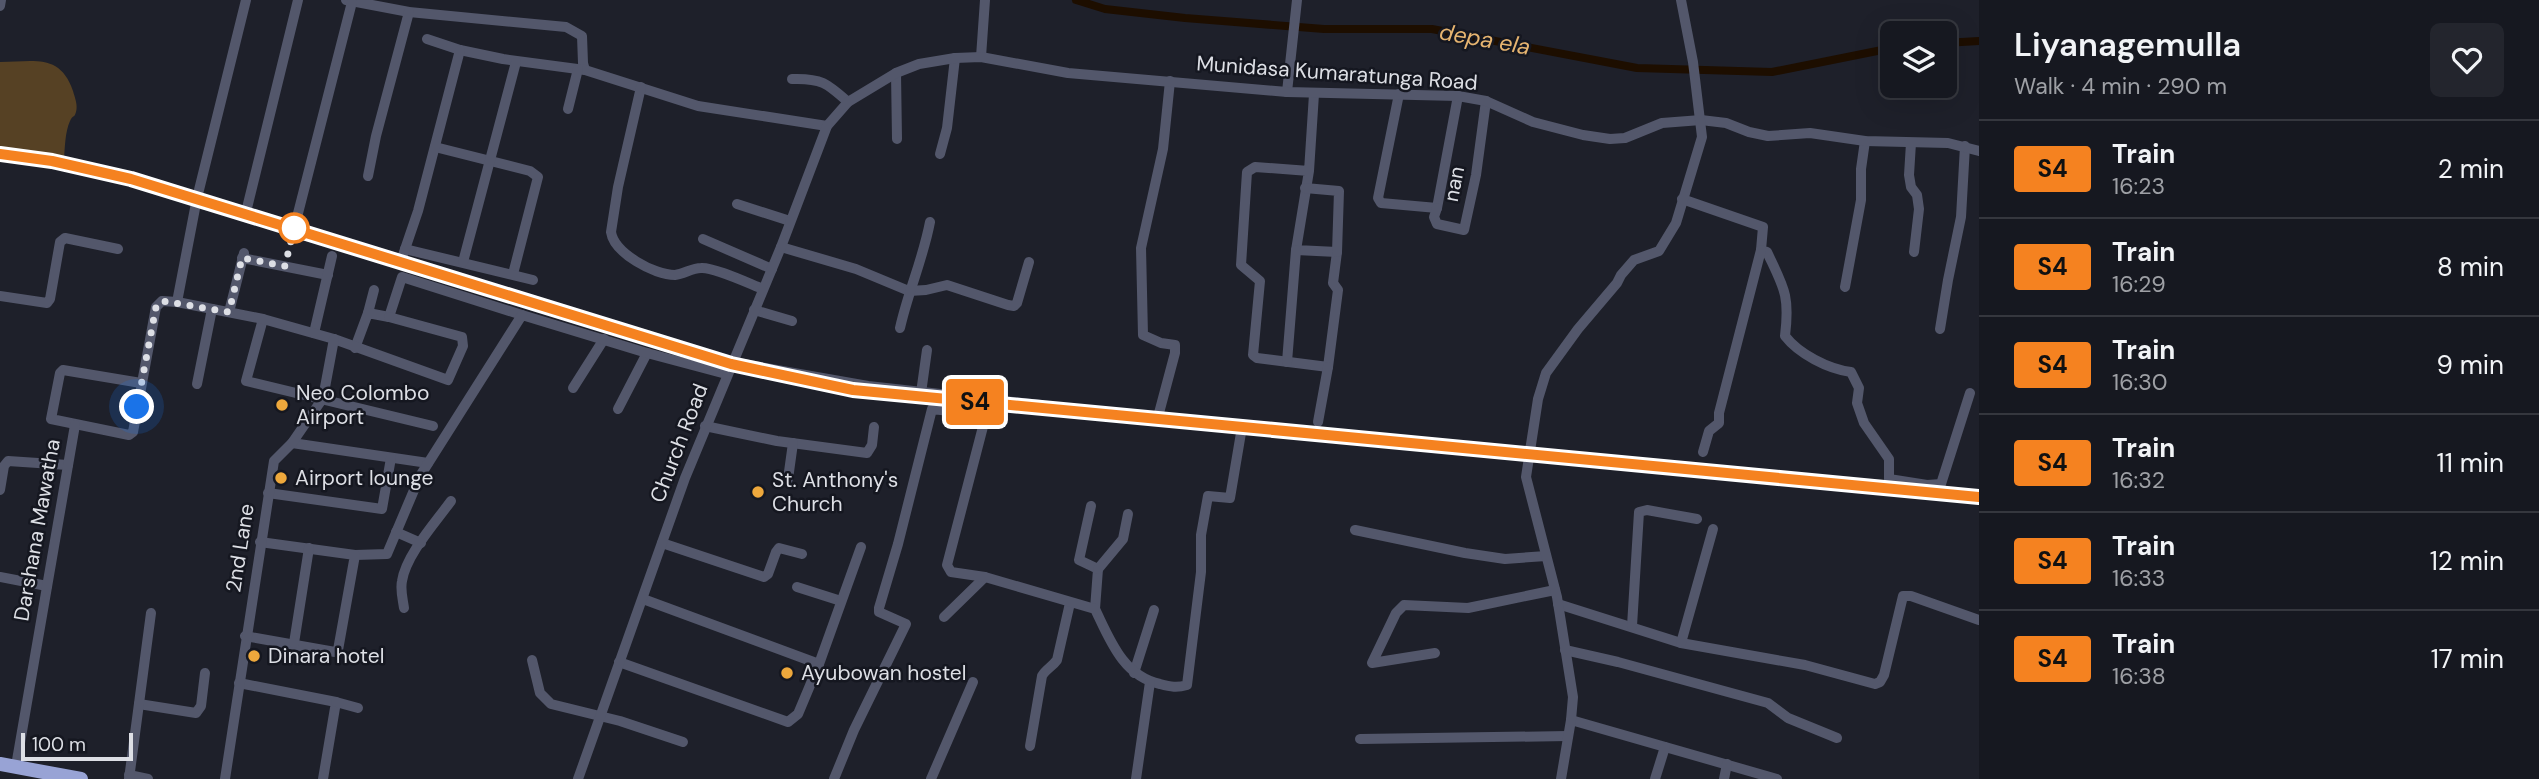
<!DOCTYPE html>
<meta charset="utf-8">
<style>
:root{--surface:#161820;--page:#23252d;--text:#f1f3f6;--muted:#9ea0a5;--line:#35373e}
body{margin:0;font-family:"DM Sans",sans-serif;background:var(--page);color:var(--text);height:100vh;display:flex;flex-direction:column;font-size:26px;white-space:nowrap}
*{box-sizing:border-box;margin:0}
p{font-size:23px;color:var(--muted)}
.icon{flex:none;width:38px;height:38px;fill:none;stroke:currentColor;stroke-width:2;stroke-linecap:round;stroke-linejoin:round}
.map{position:relative;flex:1;overflow:hidden}
.panel{display:flex;flex-direction:column;background:var(--surface);width:560px}
.panel>*{flex:none}
.badge{padding:0 14px;border-radius:5px;font-size:24px;line-height:46px}
.fabs{position:absolute;left:1880px;top:21px;display:grid;gap:14px}
.fabs a{display:grid;place-items:center;width:77px;height:77px;border-radius:10px;background:var(--surface);box-shadow:0 7px 28px #0002,0 0 0 2px var(--line);font-size:35px}
.scale{position:absolute;left:21px;bottom:18px;width:112px;box-sizing:border-box;padding-left:7px;border:4px solid #dddfe5;border-top:0;font-size:19px;line-height:24px;white-space:nowrap;color:#dddfe5;-webkit-text-stroke:5px #151720;paint-order:stroke}
.you{position:absolute;width:35px;height:35px;margin:-18px;border:5px solid #fff;border-radius:50%;background:#1a73e8;box-shadow:0 0 0 10px #1a73e833}
.map>.badge{position:absolute;translate:-50% -50%;box-shadow:0 0 0 4px #fff}
.round{display:grid;place-items:center;flex:none;width:74px;height:74px;border-radius:10px;background:var(--page)}
.summary{display:flex;align-items:center;justify-content:space-between;height:119px;padding:0 35px}
h1{font-size:33px;font-weight:600;line-height:52px}
ul{padding:0;list-style:none}
li{display:flex;align-items:center;gap:21px;height:98px;padding:0 35px;border-top:2px solid var(--line)}
li div{flex:1}
li b{display:block;font-size:26px}
li em{font-style:normal}
li .badge{min-width:77px;font-weight:700;text-align:center}
main{display:flex;flex:1;min-height:0}
.map>svg:first-child{display:block}
</style>
<main>
<div class="map">
<svg width="1979" height="779" viewBox="0 0 1979 779">
<rect width="100%" height="100%" fill="#1e202a"/>
<path fill="#564124" d="M0,62C34,62 60,53 73,91C75,98 78,105 76,112C74,119 73,114 70,121C65,132 65,147 64,159L0,147Z"/>
<g fill="none" stroke-linecap="round" stroke-linejoin="round">
<g stroke="#1d0e00" stroke-width="8">
<path d="M1076,0L1105,9L1185,18L1324,29H1432L1637,68L1772,72L1892,48"/>
<path d="M1944,43L1979,41"/>
</g>
<g stroke="#53576b" stroke-width="10">
<path d="M346,0L409,12L566,27L582,36L583,63L585,70"/>
<path d="M0,6L1,0"/>
<path d="M427,39L460,50L503,59L585,70L698,106L827,126"/>
<path d="M981,57L985,0"/>
<path d="M896,73L897,139"/>
<path d="M792,79C821,78 827,83 848,102"/>
<path d="M641,87L618,187L611,232C614,253 654,275 675,275C684,274 692,268 701,268C714,267 750,284 763,289"/>
<path d="M1287,92L1297,0"/>
<path d="M1399,94L1378,198L1381,203L1437,208L1458,96"/>
<path d="M568,109L578,69"/>
<path d="M1911,143L1909,175L1911,187L1917,195L1919,209L1914,252"/>
<path d="M435,147L530,171L538,177L513,274"/>
<path d="M940,154L947,128L955,58"/>
<path d="M1309,171L1255,167L1247,172L1241,265L1260,281L1253,355L1257,358L1328,367L1338,290L1333,283L1337,252L1296,250L1309,171L1314,94"/>
<path d="M368,176L376,136L409,12"/>
<path d="M1305,188L1339,191L1337,252"/>
<path d="M1682,199L1763,227L1761,250L1767,252C1784,288 1790,295 1785,336C1799,354 1828,369 1851,372L1859,388L1857,403L1864,423L1889,459V479L1927,485L1941,484L1970,393"/>
<path d="M737,204L790,221"/>
<path d="M247,208L298,0"/>
<path d="M1437,208L1434,217L1437,224L1464,230L1476,175L1486,101"/>
<path d="M295,225L352,2"/>
<path d="M703,239L772,269"/>
<path d="M781,247L856,269L909,291L926,290L947,285L1008,305L1014,306L1017,303L1029,262"/>
<path d="M405,249L533,280"/>
<path d="M242,258L328,275"/>
<path d="M402,258L418,211L460,50"/>
<path d="M463,262L516,62"/>
<path d="M1845,287L1861,200V169L1865,141"/>
<path d="M0,296L47,303L50,299L60,242L65,238L118,249"/>
<path d="M177,302L197,198L246,0"/>
<path d="M754,310L792,321"/>
<path d="M229,312L244,253"/>
<path d="M368,313L374,290"/>
<path d="M263,319L246,381L433,426"/>
<path d="M900,328C908,292 923,259 930,222"/>
<path d="M1940,329L1948,280L1961,217L1965,146"/>
<path d="M314,333L332,256"/>
<path d="M355,348L368,313L389,317L402,277L522,315"/>
<path d="M732,362L868,386L1041,405"/>
<path d="M1287,362L1296,250"/>
<path d="M141,383L63,370L60,373L51,419L129,435L133,432L156,307L162,301L177,302L263,319L334,339L448,380L463,346L462,337L389,317"/>
<path d="M197,384L212,309"/>
<path d="M573,388L604,339"/>
<path d="M921,393L927,350"/>
<path d="M618,409L647,353"/>
<path d="M1159,413L1175,353V345L1161,343L1143,335L1141,248L1163,149L1170,81"/>
<path d="M1318,422L1328,367"/>
<path d="M705,426L777,441L867,453L872,445L874,427"/>
<path d="M292,443L428,463"/>
<path d="M1703,452L1709,431L1719,423V413L1761,250"/>
<path d="M788,479L793,443"/>
<path d="M0,490L4,466L8,461L68,465"/>
<path d="M268,493L382,509L391,458"/>
<path d="M1091,506L1079,560L1098,569L1095,609"/>
<path d="M1355,530L1465,553L1505,559L1546,556"/>
<path d="M396,532L421,543"/>
<path d="M662,543L764,577L768,574L776,552L779,548L802,554"/>
<path d="M355,555L387,554L420,476L522,315L647,353L726,374"/>
<path d="M1098,569L1123,539L1128,514"/>
<path d="M0,577L47,586"/>
<path d="M797,587L841,601"/>
<path d="M643,599L819,664"/>
<path d="M1558,604L1681,643L1805,665L1875,684L1880,682L1884,675L1903,596H1911L1979,620"/>
<path d="M404,608C403,600 400,590 402,581C406,555 435,523 451,501"/>
<path d="M944,617L985,577"/>
<path d="M1632,626L1639,512L1647,510L1697,519"/>
<path d="M245,636L335,652L338,650L355,555L260,542"/>
<path d="M294,643L309,548"/>
<path d="M1681,643L1713,529"/>
<path d="M1565,650L1618,662L1768,703L1788,718L1837,738"/>
<path d="M1435,653L1372,663L1396,613L1404,605L1468,608L1555,590"/>
<path d="M532,660L540,693L551,704L620,721L683,742"/>
<path d="M619,662L788,722L798,714L819,664L861,547"/>
<path d="M1134,673L1154,610"/>
<path d="M239,683L336,702L323,779"/>
<path d="M336,702L358,708"/>
<path d="M139,704L196,713L201,706L205,673"/>
<path d="M1571,720L1777,779"/>
<path d="M1360,739L1568,736"/>
<path d="M1030,746L1042,676C1046,669 1052,667 1057,660L1070,603"/>
<path d="M16,766L75,425"/>
<path d="M129,775L148,779"/>
<path d="M129,779L151,613"/>
<path d="M225,779L274,461L292,443L323,398L334,339"/>
<path d="M578,779L685,478L781,247L827,126L848,102L896,73L919,64L955,58L981,57L1068,73L1287,92L1458,96L1486,101L1533,122L1583,135L1610,139L1625,138L1662,123L1701,120L1726,123L1749,132L1768,136L1810,133L1865,141L1948,143L1979,151"/>
<path d="M834,779L854,730L906,624L879,612V608L898,544L932,409L984,415L985,419L947,565L951,572L985,577L1095,609C1110,640 1123,676 1160,684C1171,687 1177,688 1187,685L1201,572V535L1208,496L1230,498L1242,427"/>
<path d="M931,779L973,682"/>
<path d="M1136,779L1150,682"/>
<path d="M1561,779L1571,720L1573,697L1557,597L1526,477L1538,399L1546,373L1578,329L1617,283L1621,275L1634,260L1659,251L1676,223L1702,137L1693,62L1681,0"/>
<path d="M1655,779L1665,747"/>
<path d="M1724,779L1727,764"/>
</g>
<path stroke="#98a3d5" stroke-width="14" d="M0,764L81,779"/>
<path stroke="#93959d" stroke-width="2.5" stroke-dasharray="12 12" stroke-linecap="butt" d="M0,154L52,161L131,179L731,364L853,390L1979,497"/>
</g>
<g fill="none" stroke-linecap="round" stroke-linejoin="round">
<defs>
<path id="line" d="M0,154L52,161L131,179L731,364L853,390L1979,497"/>
</defs>
<use href="#line" stroke="#fff" stroke-width="16"/>
<use href="#line" stroke="#f58220" stroke-width="10"/>
<path stroke="#dddfe5" stroke-width="7" stroke-dasharray="0 12.6" d="M137,407L156,307L162,301L229,312L242,258L285,266L294,228"/>
</g>
<circle fill="#fff" stroke="#f58220" stroke-width="3.5" cx="294" cy="228" r="14"/>
<g fill="#eea83c" stroke="#151720" stroke-width="2.5">
<circle cx="282" cy="405" r="7"/>
<circle cx="281" cy="478" r="7"/>
<circle cx="758" cy="492" r="7"/>
<circle cx="254" cy="656" r="7"/>
<circle cx="787" cy="673" r="7"/>
</g>
<g text-anchor="middle" stroke-width="5" stroke-linejoin="round" paint-order="stroke">
<g font-size="21" fill="#dddfe5" stroke="#151720">
<text transform="translate(1337 73) rotate(4)" y="7">Munidasa Kumaratunga Road</text>
<text transform="translate(1454 184) rotate(-79)" y="7">nan</text>
<text transform="translate(679 443) rotate(-69)" y="7">Church Road</text>
<text transform="translate(37 530) rotate(-80)" y="7">Darshana Mawatha</text>
<text transform="translate(240 548) rotate(-81)" y="7">2nd Lane</text>
</g>
<g font-size="21" fill="#dddfe5" stroke="#151720" text-anchor="start">
<text x="296" y="400">Neo Colombo<tspan x="296" dy="24">Airport</tspan></text>
<text x="295" y="485">Airport lounge</text>
<text x="772" y="487">St. Anthony's<tspan x="772" dy="24">Church</tspan></text>
<text x="268" y="663">Dinara hotel</text>
<text x="801" y="680">Ayubowan hostel</text>
</g>
<g font-size="23" font-style="italic" fill="#e6b470" stroke="#151720">
<text transform="translate(1485 39) rotate(10)" y="8">depa ela</text>
</g>
</g>
</svg>
<div class="fabs">
<a><svg class="icon" aria-label="layers" viewBox="0 0 24 24"><path d="M12 4l9 5-9 5-9-5zM3 14l9 5 9-5"/></svg></a>
</div>
<div class="scale">100 m</div>
<div class="you" style="left:137px;top:407px"></div>
<b class="badge" style="left:975px;top:402px;background:#f58220;color:#111">S4</b>
</div>
<section class="panel">
<div class="summary"><div><h1>Liyanagemulla</h1><p>Walk · 4 min · 290 m</p></div><a class="round"><svg class="icon" aria-label="heart" viewBox="0 0 24 24"><path d="M12 20l-8-8c-3-5 5-10 8-4 3-6 11-1 8 4z"/></svg></a></div>
<ul>
<li><span class="badge" style="background:#f58220;color:#111">S4</span><div><b>Train</b><p>16:23</p></div><em>2 min</em></li>
<li><span class="badge" style="background:#f58220;color:#111">S4</span><div><b>Train</b><p>16:29</p></div><em>8 min</em></li>
<li><span class="badge" style="background:#f58220;color:#111">S4</span><div><b>Train</b><p>16:30</p></div><em>9 min</em></li>
<li><span class="badge" style="background:#f58220;color:#111">S4</span><div><b>Train</b><p>16:32</p></div><em>11 min</em></li>
<li><span class="badge" style="background:#f58220;color:#111">S4</span><div><b>Train</b><p>16:33</p></div><em>12 min</em></li>
<li><span class="badge" style="background:#f58220;color:#111">S4</span><div><b>Train</b><p>16:38</p></div><em>17 min</em></li>
</ul>
</section>
</main>
